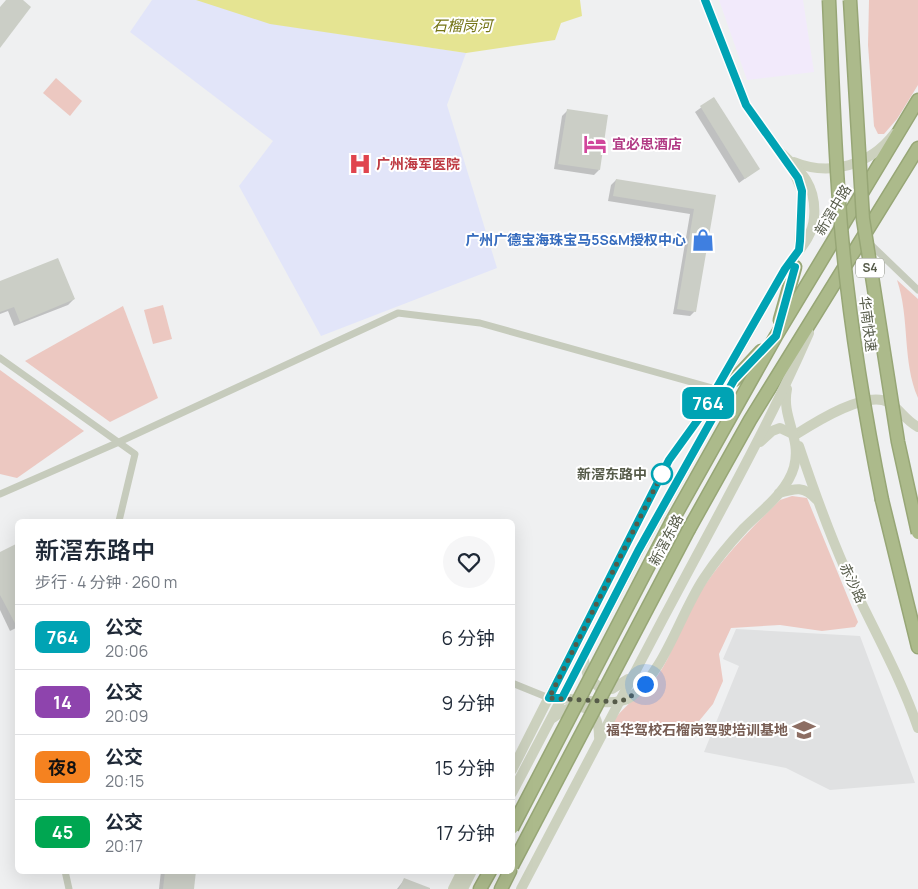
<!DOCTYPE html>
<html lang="zh">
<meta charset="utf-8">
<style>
:root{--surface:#fff;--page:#f6f6f7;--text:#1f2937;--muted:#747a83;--line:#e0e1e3}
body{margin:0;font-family:Manrope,"Noto Sans SC",sans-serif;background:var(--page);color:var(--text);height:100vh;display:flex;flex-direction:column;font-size:19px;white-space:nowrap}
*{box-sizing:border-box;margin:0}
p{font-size:16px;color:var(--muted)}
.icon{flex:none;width:28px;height:28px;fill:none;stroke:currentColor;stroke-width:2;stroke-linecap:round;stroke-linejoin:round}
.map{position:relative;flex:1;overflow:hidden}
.panel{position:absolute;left:15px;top:519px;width:500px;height:355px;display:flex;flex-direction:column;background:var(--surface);border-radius:8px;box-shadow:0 5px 20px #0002}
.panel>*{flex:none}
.badge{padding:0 10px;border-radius:8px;font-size:18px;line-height:32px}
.you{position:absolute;width:25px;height:25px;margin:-12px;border:4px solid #fff;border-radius:50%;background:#1a73e8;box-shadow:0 0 0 8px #1a73e833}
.map>.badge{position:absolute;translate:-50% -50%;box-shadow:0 0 0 2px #fff}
.round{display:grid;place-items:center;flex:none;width:52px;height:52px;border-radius:26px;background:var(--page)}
.head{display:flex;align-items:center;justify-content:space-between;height:85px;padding:0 20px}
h1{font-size:24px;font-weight:600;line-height:38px}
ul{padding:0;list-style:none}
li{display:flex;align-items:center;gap:15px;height:65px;padding:0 20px;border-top:1px solid var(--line)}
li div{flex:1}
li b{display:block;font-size:19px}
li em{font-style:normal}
li .badge{min-width:55px;font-weight:700;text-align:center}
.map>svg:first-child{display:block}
</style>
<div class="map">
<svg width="918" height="889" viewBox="0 0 918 889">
<rect width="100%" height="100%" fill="#eff0f1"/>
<path fill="#f2eafb" d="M719,0H803L814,72L747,80Z"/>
<path fill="#e0e1e2" d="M736,629L860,636L915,783L830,790L786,768L704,752L739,666L723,659Z"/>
<path fill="#e2e5f9" d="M152,0H199L275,24L466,53L447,105L497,268L321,336L239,186L273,141L130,32Z"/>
<g fill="#ecc8c1">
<path d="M869,0H918V85L897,119L884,134H878L874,126L868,45Z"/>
<path d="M56,78L82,101L70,116L43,93Z"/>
<path d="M897,280L918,299V398C902,361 910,318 897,280Z"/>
<path d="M163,305L172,339L153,344L144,310Z"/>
<path d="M123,306L158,398L110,422L25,361Z"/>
<path d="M0,370L84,431L17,478L0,474Z"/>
<path d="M792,496L807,498L858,622L855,627L822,631L780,625L731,628L719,654L723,681L713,704L690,732C659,737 639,736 609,728C620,707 644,694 658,675C672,655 679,630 690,609C713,568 746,533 780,500Z"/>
</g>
<path fill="#e5e492" d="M196,0H580L582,16L561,23L555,40L466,53L270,24Z"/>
<g fill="#0003">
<path d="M714,98L758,169L739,183L695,112Z"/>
<path d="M567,111L599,170L594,175L554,169L562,116Z"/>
<path d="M616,180L715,196L695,311L690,316L673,314L690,214L608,201L611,185Z"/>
<path d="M0,282L74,299L68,305L14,326L8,311L0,314Z"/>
<path d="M0,553L18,627L10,631L0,610Z"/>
<path d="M161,871H195L193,889H159Z"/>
<path d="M404,880L418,889H397Z"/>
</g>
<g fill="#cbcec6">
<path d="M6,0H23L31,7L0,48V7Z"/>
<path d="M714,97L760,169L745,179L700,106Z"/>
<path d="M567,109L608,115L600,170L558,164Z"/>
<path d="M616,179L716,195L696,312L677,309L694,209L613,196Z"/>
<path d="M58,258L75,299L20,322L14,307L0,312V281Z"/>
<path d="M18,543V629L0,595V552Z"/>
<path d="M165,871H196L194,889H163Z"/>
<path d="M404,878L430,888V889H399Z"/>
</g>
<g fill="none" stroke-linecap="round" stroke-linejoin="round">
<defs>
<g id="highway">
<path d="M780,320L795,267"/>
<path d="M734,380L761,351"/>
<path d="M882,500L918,647"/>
<path d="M672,521L776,336L918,100"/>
<path d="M689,529L750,420L918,148"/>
<path d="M480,889L490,871"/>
<path d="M501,889L510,871"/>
</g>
</defs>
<use href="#highway" stroke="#97a676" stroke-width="15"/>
<g stroke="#c6cbbc" stroke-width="7">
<path d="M867,241L918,290"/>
<path d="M0,358L135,454L119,521"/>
<path d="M0,494L119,442L398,313L480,323L716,389"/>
<path d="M512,683L549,698"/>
<path d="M65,871L69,889"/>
</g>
<g stroke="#ccd1be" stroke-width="10">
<path d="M705,0L746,105L782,155"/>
<path d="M794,162C830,177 870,165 894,134"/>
<path d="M792,168L802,191L799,249"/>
<path d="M795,435C814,423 865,390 888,402C899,408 906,421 918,427"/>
<path d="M760,442L772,431L780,428L795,435"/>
<path d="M799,446C813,488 828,530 846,571C870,623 899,673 918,728"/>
<path d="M779,493C796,488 804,486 816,499"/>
<path d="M583,657L588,677L600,688L612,689L628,679"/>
<path d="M556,698C575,698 616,708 631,697C665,671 680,614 704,578C716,560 730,543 744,528C762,510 787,492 794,467C802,437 781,418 787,389"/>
<path d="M553,718C576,699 599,704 599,737"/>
<path d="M512,770L669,460C713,402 746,336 783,273C794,254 812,241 814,218C817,185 801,171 779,151"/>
<path d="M512,793L639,551L734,380"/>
<path d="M453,889L462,871"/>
<path d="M463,889L472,871"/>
<path d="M521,889C572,793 621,697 672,602C719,513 769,425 809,333"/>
</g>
<use href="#highway" stroke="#acba8b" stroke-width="12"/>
<defs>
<g id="highway-bridge">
<path d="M829,0C832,67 834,134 839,201C846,301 862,401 882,500"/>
<path d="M850,0L863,219L898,442L918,533"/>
<path d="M512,828L672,521"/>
<path d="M512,866L689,529"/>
</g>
</defs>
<use href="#highway-bridge" stroke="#97a676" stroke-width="15" stroke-linecap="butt"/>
<use href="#highway-bridge" stroke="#acba8b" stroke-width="12"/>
</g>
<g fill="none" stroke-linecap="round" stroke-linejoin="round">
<defs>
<path id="line" d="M705,0L746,105L798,178L802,191L800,241L799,250L785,269L700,417L669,460L549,698H562L638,551L734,380L776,336L795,267"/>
</defs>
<use href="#line" stroke="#fff" stroke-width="11"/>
<use href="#line" stroke="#00a3b4" stroke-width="8"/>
<path stroke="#565b49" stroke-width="5" stroke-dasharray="0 9" d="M645,684L629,698L618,702L549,698L662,474"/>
</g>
<defs>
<symbol id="hotel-bare" viewBox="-9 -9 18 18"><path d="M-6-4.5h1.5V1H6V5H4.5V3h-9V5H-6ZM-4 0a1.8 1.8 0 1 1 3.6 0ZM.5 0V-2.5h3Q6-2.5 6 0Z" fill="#d1479c" stroke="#fff" stroke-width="2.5" paint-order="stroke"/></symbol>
<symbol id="hospital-bare" viewBox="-9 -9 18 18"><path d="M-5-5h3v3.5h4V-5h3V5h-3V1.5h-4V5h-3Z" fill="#e0444e" stroke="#fff" stroke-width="2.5" paint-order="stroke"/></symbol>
<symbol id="shop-bare" viewBox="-9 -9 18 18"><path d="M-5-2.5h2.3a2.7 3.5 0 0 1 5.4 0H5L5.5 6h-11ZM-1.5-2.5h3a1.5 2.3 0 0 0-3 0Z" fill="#3f7fe0" stroke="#fff" stroke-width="2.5" paint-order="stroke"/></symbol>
<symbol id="school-bare" viewBox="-9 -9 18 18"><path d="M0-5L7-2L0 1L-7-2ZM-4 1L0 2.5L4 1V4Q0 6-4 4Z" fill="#8d6e63" stroke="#fff" stroke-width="2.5" paint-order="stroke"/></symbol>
</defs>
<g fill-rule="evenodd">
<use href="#hotel-bare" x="579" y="128" width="32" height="32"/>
<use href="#hospital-bare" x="344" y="148" width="32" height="32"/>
<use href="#shop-bare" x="687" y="224" width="32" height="32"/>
<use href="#school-bare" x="788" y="714" width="32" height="32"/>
</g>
<circle fill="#fff" stroke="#00a3b4" stroke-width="2.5" cx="662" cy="474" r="10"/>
<g text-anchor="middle" stroke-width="4" stroke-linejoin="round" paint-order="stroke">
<rect fill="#fff" stroke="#898c80" stroke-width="1" x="856" y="258.5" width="28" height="19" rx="4"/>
<g font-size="12" font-weight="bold" fill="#565b49">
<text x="870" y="272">S4</text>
</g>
<g font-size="14" font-weight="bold" fill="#b23c85" stroke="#fff" text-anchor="start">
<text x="612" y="149">宜必思酒店</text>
</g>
<g font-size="14" font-weight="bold" fill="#be3a42" stroke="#fff" text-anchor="start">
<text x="376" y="169">广州海军医院</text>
</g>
<g font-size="14" fill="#565b49" stroke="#fff">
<text transform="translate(833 210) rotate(-59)" y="5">新滘中路</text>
<text transform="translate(868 324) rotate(83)" y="5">华南快速</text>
<text transform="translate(666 540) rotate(-62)" y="5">新滘东路</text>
<text transform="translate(853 583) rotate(65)" y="5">赤沙路</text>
</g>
<g font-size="14" font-weight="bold" fill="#366cbe" stroke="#fff" text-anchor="end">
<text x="686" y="245">广州广德宝海珠宝马5S&amp;M授权中心</text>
</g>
<g font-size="14" font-weight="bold" fill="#565b49" stroke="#fff" text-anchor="end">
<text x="647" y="479">新滘东路中</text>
</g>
<g font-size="14" font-weight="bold" fill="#785e54" stroke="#fff" text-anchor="end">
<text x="788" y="735">福华驾校石榴岗驾驶培训基地</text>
</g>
<g font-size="15" font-style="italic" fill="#747415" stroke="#fff">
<text x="462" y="31">石榴岗河</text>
</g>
</g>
</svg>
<div class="you" style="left:645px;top:684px"></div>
<b class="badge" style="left:708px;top:403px;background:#00a3b4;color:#fff">764</b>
<section class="panel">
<div class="head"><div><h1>新滘东路中</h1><p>步行 · 4 分钟 · 260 m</p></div><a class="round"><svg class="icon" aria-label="heart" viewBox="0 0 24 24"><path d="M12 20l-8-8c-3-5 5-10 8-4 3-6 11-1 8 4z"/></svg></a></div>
<ul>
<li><span class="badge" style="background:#00a3b4;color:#fff">764</span><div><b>公交</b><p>20:06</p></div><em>6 分钟</em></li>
<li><span class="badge" style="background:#8e44ad;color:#fff">14</span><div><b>公交</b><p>20:09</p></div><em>9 分钟</em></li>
<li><span class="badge" style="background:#f58220;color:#111">夜8</span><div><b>公交</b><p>20:15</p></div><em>15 分钟</em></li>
<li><span class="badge" style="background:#00a651;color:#fff">45</span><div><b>公交</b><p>20:17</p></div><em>17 分钟</em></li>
</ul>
</section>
</div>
